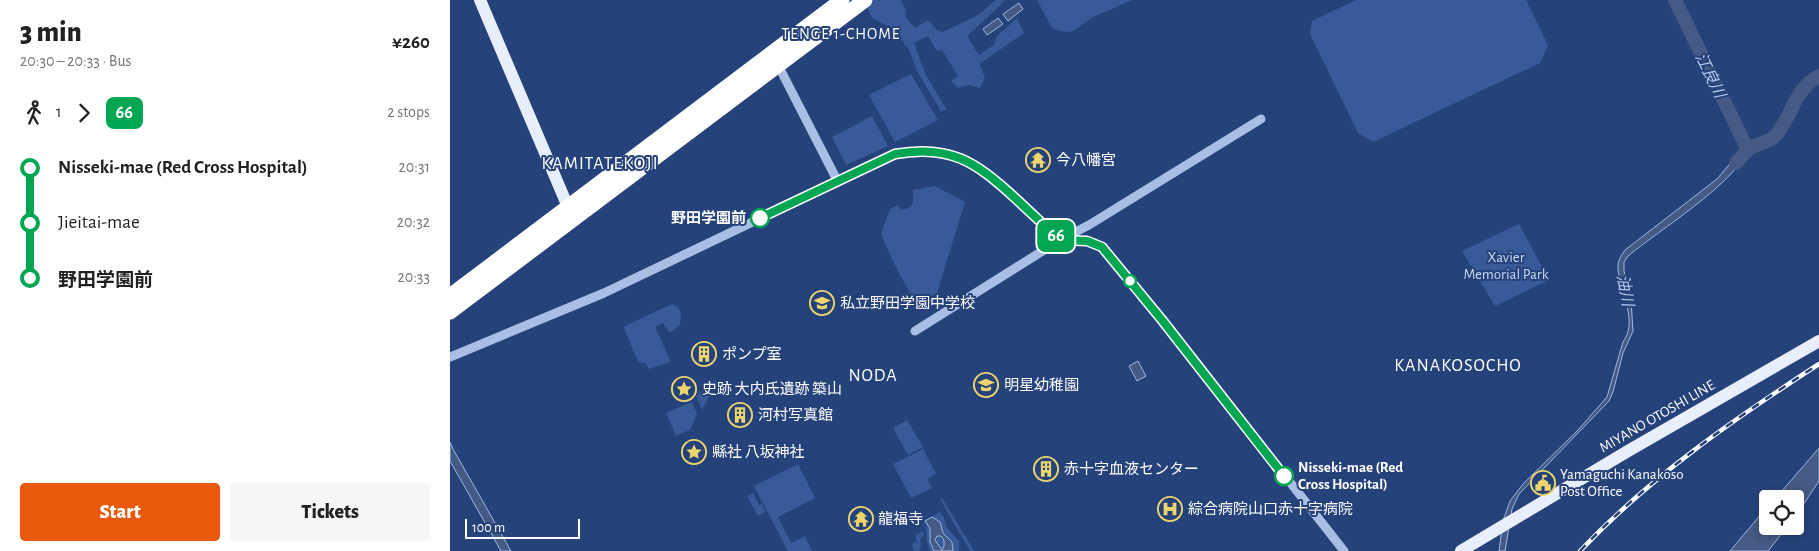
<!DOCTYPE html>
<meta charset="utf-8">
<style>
:root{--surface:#fff;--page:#f6f6f6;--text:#222;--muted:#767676;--accent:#ea580c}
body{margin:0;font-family:"Alegreya Sans","Noto Sans JP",sans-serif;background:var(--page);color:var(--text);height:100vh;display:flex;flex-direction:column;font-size:19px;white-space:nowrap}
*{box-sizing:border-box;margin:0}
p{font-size:16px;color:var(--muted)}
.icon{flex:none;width:28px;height:28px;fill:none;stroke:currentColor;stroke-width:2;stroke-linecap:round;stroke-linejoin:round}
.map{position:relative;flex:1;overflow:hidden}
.details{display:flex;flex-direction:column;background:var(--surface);width:450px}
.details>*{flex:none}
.badge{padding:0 10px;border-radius:8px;font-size:18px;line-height:32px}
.fabs{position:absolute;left:1309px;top:490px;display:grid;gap:10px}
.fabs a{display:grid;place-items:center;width:45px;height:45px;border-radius:5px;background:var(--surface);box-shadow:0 2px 8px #0003;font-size:25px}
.scale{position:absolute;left:15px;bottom:12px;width:115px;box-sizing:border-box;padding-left:5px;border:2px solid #fff;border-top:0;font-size:14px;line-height:18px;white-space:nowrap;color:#fff;-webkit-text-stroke:4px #25427a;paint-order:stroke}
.map>.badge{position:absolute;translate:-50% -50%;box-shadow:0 0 0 2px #fff}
.legs{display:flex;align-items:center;gap:8px;height:55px;padding:0 20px;font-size:16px}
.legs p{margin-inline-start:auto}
.summary{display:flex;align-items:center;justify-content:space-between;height:85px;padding:0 20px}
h1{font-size:28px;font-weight:800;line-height:38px}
.primary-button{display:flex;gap:10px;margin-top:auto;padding:10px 20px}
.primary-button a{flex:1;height:58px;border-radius:5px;background:var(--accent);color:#fff;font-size:20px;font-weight:800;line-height:58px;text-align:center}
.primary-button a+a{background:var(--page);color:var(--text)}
ul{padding:0 20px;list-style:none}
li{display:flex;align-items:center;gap:18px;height:55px;font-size:19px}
li i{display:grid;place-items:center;width:8px;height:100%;margin:0 6px;background:currentColor}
li i::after{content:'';width:12px;height:12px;margin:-6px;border:4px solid;border-radius:50%;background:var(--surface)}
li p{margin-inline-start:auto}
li:first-child i{background:linear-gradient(#0000 50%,currentColor 0)}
li:last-child i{background:linear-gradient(currentColor 50%,#0000 0)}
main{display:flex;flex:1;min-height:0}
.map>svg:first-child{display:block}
</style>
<main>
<section class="details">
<div class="summary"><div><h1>3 min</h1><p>20:30 – 20:33 · Bus</p></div><b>¥260</b></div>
<div class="legs"><svg class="icon" aria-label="walk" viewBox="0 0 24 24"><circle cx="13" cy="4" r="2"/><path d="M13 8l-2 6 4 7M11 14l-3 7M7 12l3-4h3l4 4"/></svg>1<svg class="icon" aria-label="forward" viewBox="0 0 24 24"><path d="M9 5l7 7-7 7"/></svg><b class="badge" style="background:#00a651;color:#fff">66</b><p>2 stops</p></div>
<ul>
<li><i style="color:#00a651"></i><b>Nisseki-mae (Red Cross Hospital)</b><p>20:31</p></li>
<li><i style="color:#00a651"></i><span>Jieitai-mae</span><p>20:32</p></li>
<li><i style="color:#00a651"></i><b>野田学園前</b><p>20:33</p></li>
</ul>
<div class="primary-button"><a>Start</a><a>Tickets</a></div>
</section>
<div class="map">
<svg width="1369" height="551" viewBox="0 0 1369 551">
<rect width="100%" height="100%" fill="#25427a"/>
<g fill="#395a98">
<path d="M424,0H451L456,10L455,16L465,28L478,20L487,30L493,32L528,15L546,0H556L517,36L529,55L544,45L547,36L567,18L574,33L529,64L535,77L530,88L519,85L508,88L501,81L508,76L492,50L487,51L478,36L464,43L476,75L497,110L491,111L467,71L459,50L443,29L421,17L417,7Z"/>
<path d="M587,0H682L641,18L632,25L621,32L610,31L602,28Z"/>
<path d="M906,0H1076L1098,45L1090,63L923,142L908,133L860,34L862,21Z"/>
<path d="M461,74L488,120L445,142L419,95Z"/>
<path d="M422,116L438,146L396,165L382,137Z"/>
<path d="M485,186L515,202L487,293C480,297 472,302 465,297C456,292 436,246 431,234L440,209L448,205L450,210L459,208L463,203V190Z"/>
<path d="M1069,224L1099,280L1045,306L1012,251Z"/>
<path d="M222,304L228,307L231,314L230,325L221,332H219L213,323L205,327L220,360V362L199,369L196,363L188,362L174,328L175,326Z"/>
<path d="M266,380L267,382L252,410L246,396Z"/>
<path d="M242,402L247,414L240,430L226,436L216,413Z"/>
<path d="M457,420L473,447L458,455L443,428Z"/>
<path d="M473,449L486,474L477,479L482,488L461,498L443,464Z"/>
<path d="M348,464L365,498L328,517L341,543L355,536L362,551H338L304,486Z"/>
<path d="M303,493L309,505L312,504L315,512L308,516L297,496Z"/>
<path d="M492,498L524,551H520L490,499Z"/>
<path d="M490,512L494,518L497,528L509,541V551H480C475,541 478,531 474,521Z"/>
<path d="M473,531L474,535L470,539L471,545L469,551H464L462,544L467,541L465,535Z"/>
</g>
<g fill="#455a84" stroke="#9db7e4" fill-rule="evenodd">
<path d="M569,3L573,9L558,21L553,14Z"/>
<path d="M548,18L553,24L537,35L533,29Z"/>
<path d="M1298,150C1284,184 1208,231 1178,256L1174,262V271L1181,300L1183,331L1173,353L1163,392L1159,401L1069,494L1062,509L1055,551H1049L1053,521L1060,501L1073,484L1128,430L1157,397L1173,342C1189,321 1169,290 1168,268C1167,261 1172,255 1175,250L1267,179L1290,152Z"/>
<path d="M688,361L696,376L687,381L679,366Z"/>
<path d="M0,442L3,449L61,551H51L0,461Z"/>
<path d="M1369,448V481L1345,517V499H1325Z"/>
<path d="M1317,507L1318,526H1338L1318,551H1280Z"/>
<path d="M482,517L490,522L493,533L502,542L503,551H484L480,542V528L475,521ZM487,536H491L494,540V546L492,550L485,540Z"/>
</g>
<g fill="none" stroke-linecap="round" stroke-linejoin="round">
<g stroke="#455a84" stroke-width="14">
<path d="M1225,0L1298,150"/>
<path d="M1286,163C1291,158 1296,150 1302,147C1310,143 1320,142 1326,135C1342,116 1345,88 1369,76"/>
</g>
<g stroke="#a9bee4" stroke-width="9">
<path d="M328,65L388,182"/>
<path d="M465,331L610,240L639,225L811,119"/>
<path d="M0,357L154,293L445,154C466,150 485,150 506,156C538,165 585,216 610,240L637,241L652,247L712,319L894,551"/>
</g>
<g stroke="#e9eefc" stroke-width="12">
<path d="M30,0L121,214"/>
<path d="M1011,551L1178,451L1369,341"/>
</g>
<g stroke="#fff" stroke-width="15">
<path d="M0,296L392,0"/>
<path d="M0,312L415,0"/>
</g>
<defs>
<path id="rail" d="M1130,551C1200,477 1284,419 1369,364"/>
</defs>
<use href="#rail" stroke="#fff" stroke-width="4.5"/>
<use href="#rail" stroke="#25427a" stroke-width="2.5" stroke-dasharray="8" stroke-linecap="butt"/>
</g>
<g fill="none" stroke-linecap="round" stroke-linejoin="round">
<defs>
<path id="line-1" d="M310,218L445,154C500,144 526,162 565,198C580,212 595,226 610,240L637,241L652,247L712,320L834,476"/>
</defs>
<use href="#line-1" stroke="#fff" stroke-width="11"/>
<use href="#line-1" stroke="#00a651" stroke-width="8"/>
</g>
<defs>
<symbol id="temple-ring" viewBox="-11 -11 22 22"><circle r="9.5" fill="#25427a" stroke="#edd56e" stroke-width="1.5"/><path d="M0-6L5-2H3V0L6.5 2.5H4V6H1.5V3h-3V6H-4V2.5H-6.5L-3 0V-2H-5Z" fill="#edd56e"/></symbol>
<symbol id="school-ring" viewBox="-11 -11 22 22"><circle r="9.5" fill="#25427a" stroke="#edd56e" stroke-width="1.5"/><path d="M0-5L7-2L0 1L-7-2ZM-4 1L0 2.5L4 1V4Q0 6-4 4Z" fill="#edd56e"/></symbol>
<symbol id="building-ring" viewBox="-11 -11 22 22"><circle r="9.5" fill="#25427a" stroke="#edd56e" stroke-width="1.5"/><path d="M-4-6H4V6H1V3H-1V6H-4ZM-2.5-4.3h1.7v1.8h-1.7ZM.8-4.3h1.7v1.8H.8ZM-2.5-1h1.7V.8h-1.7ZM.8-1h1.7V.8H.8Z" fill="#edd56e"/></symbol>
<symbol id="sight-ring" viewBox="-11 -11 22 22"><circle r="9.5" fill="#25427a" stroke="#edd56e" stroke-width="1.5"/><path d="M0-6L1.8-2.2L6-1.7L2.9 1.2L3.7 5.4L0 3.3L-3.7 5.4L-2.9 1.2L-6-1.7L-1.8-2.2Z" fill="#edd56e"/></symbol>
<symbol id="civic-ring" viewBox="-11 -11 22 22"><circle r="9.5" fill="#25427a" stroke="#edd56e" stroke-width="1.5"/><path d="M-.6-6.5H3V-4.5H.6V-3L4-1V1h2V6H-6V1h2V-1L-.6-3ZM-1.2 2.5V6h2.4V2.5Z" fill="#edd56e"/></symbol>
<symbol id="hospital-ring" viewBox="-11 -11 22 22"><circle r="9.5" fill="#25427a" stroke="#edd56e" stroke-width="1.5"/><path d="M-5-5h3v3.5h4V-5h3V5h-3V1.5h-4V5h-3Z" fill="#edd56e"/></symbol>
</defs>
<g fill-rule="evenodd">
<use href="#temple-ring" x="574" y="146" width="28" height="28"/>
<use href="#school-ring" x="358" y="289" width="28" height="28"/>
<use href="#building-ring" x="240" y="340" width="28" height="28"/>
<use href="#school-ring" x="522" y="371" width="28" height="28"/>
<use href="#sight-ring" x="220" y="375" width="28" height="28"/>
<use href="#building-ring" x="276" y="401" width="28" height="28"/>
<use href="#sight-ring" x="230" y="438" width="28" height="28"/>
<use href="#building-ring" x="582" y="455" width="28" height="28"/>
<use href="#civic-ring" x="1079" y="469" width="28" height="28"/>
<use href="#hospital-ring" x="706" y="495" width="28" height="28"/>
<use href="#temple-ring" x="397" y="505" width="28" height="28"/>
</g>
<g fill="#fff" stroke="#00a651" stroke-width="2.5">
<circle cx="310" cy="218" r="9"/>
<circle cx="680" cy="281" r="6"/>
<circle cx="834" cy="476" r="9"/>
</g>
<g text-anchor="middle" stroke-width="4" stroke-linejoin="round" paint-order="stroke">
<g font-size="15" fill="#fff" stroke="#25427a" text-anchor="start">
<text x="606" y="165">今八幡宮</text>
<text x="390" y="308">私立野田学園中学校</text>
<text x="272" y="359">ポンプ室</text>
<text x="554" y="390">明星幼稚園</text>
<text x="252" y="394">史跡 大内氏遺跡 築山</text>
<text x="308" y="420">河村写真館</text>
<text x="262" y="457">縣社 八坂神社</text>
<text x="614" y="474">赤十字血液センター</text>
<text x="1110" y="479">Yamaguchi Kanakoso<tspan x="1110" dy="17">Post Office</tspan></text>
<text x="738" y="514">綜合病院山口赤十字病院</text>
<text x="428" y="524">龍福寺</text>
</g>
<g font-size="15" font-weight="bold" fill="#fff" stroke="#25427a" text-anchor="end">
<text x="296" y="223">野田学園前</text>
<text x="848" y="472" text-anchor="start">Nisseki-mae (Red<tspan x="848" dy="17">Cross Hospital)</tspan></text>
</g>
<g font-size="15" fill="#cbd9f3" stroke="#25427a">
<text x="1056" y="262">Xavier<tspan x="1056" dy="17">Memorial Park</tspan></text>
</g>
<g font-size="15" fill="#fff" stroke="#25427a">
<text transform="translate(1207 416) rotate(-30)" y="5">MIYANO OTOSHI LINE</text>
</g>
<g font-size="16" letter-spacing="1" fill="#fff" stroke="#25427a">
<text x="391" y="39">TENGE 1-CHOME</text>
</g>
<g font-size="16" font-style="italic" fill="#b4c8ec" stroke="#25427a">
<text transform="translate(1261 75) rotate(64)" y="6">江良川</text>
<text transform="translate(1176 290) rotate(79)" y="6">油川</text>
</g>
<g font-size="18" letter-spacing="1" fill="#fff" stroke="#25427a">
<text x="150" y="169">KAMITATEKOJI</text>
<text x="1008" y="371">KANAKOSOCHO</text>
<text x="423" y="381">NODA</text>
</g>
</g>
</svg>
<div class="fabs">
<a><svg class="icon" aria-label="locate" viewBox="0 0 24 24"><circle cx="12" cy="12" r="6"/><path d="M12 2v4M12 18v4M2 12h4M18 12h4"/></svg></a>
</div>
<div class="scale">100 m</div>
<b class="badge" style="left:606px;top:236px;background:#00a651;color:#fff">66</b>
</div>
</main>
